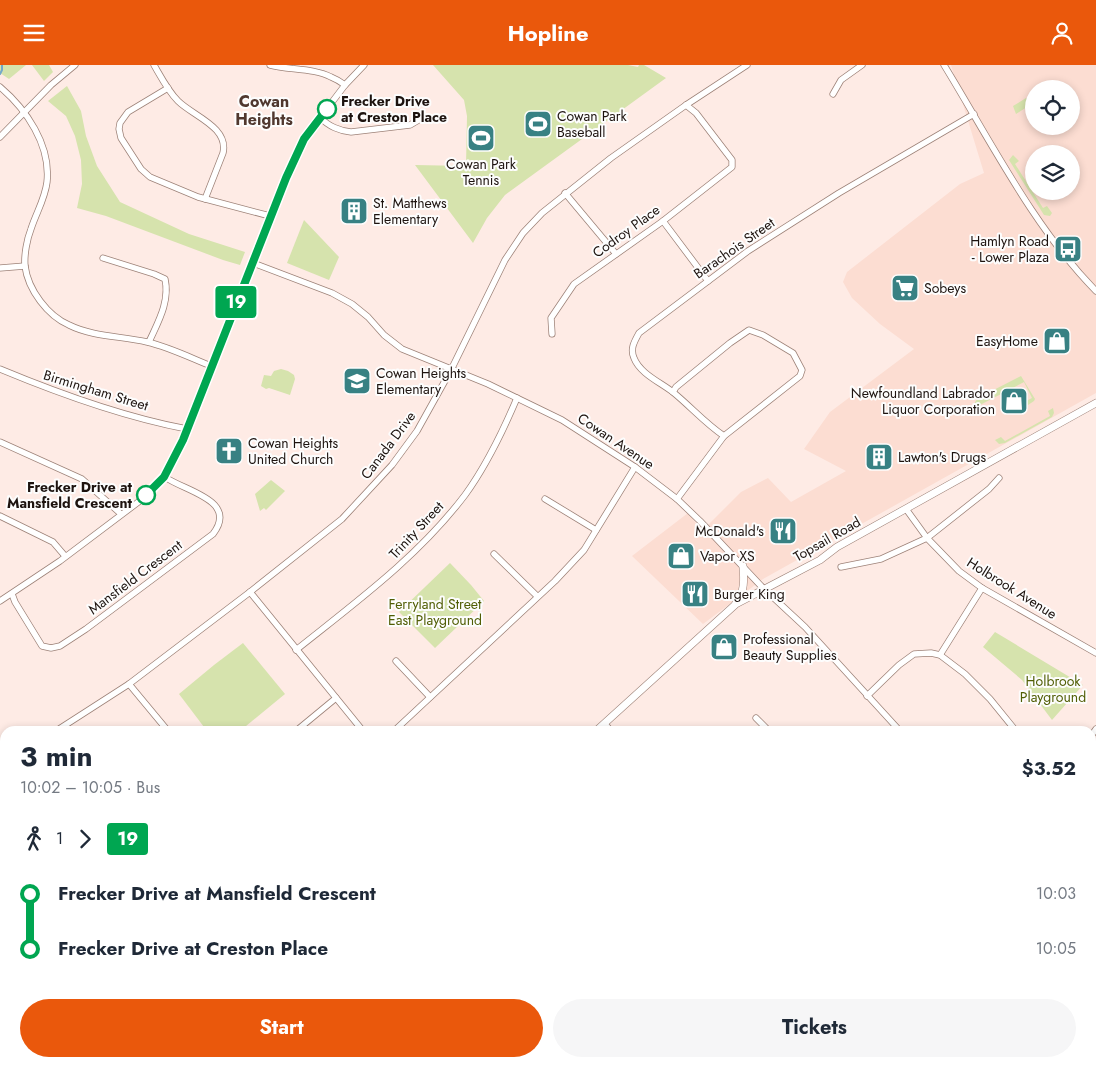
<!DOCTYPE html>
<meta charset="utf-8">
<style>
:root{--surface:#fff;--page:#f6f6f7;--text:#1f2937;--muted:#747a83;--accent:#ea580c}
body{margin:0;font-family:Jost,sans-serif;background:var(--page);color:var(--text);height:100vh;display:flex;flex-direction:column;font-size:19px;white-space:nowrap}
*{box-sizing:border-box;margin:0}
p{font-size:16px;color:var(--muted)}
.icon{flex:none;width:28px;height:28px;fill:none;stroke:currentColor;stroke-width:2;stroke-linecap:round;stroke-linejoin:round}
.map{position:relative;flex:1;overflow:hidden}
.panel{position:absolute;left:0px;top:661px;width:1096px;height:341px;display:flex;flex-direction:column;background:var(--surface);border-radius:15px 15px 0 0;box-shadow:0 2px 8px #0003}
.panel>*{flex:none}
.badge{padding:0 10px;border-radius:4px;font-size:18px;line-height:32px}
.fabs{position:absolute;left:1025px;top:15px;display:grid;gap:10px}
.fabs a{display:grid;place-items:center;width:55px;height:55px;border-radius:50%;background:var(--surface);box-shadow:0 2px 8px #0003;font-size:25px}
.map>.badge{position:absolute;translate:-50% -50%;box-shadow:0 0 0 2px #fff}
.legs{display:flex;align-items:center;gap:8px;height:55px;padding:0 20px;font-size:16px}
.legs p{margin-inline-start:auto}
.overview{display:flex;align-items:center;justify-content:space-between;height:85px;padding:0 20px}
h1{font-size:28px;font-weight:700;line-height:38px}
.button{display:flex;gap:10px;margin-top:auto;padding:10px 20px}
.button a{flex:1;height:58px;border-radius:30px;background:var(--accent);color:#fff;font-size:20px;font-weight:700;line-height:58px;text-align:center}
.button a+a{background:var(--page);color:var(--text)}
ul{padding:0 20px;list-style:none}
li{display:flex;align-items:center;gap:18px;height:55px;font-size:19px}
li i{display:grid;place-items:center;width:8px;height:100%;margin:0 6px;background:currentColor}
li i::after{content:'';width:12px;height:12px;margin:-6px;border:4px solid;border-radius:50%;background:var(--surface)}
li p{margin-inline-start:auto}
li:first-child i{background:linear-gradient(#0000 50%,currentColor 0)}
li:last-child i{background:linear-gradient(currentColor 50%,#0000 0)}
header{display:flex;justify-content:space-between;align-items:center;height:65px;padding:0 20px;background:var(--accent);color:#fff;font-size:22px;font-weight:700}
.map>svg:first-child{display:block}
</style>
<header><svg class="icon" aria-label="menu" viewBox="0 0 24 24"><path d="M4 6h16M4 12h16M4 18h16"/></svg>Hopline<svg class="icon" aria-label="person" viewBox="0 0 24 24"><circle cx="12" cy="8" r="4"/><path d="M4 21q1-7 8-7t8 7"/></svg></header>
<div class="map">
<svg width="1096" height="1002" viewBox="0 0 1096 1002">
<rect width="100%" height="100%" fill="#feebe5"/>
<path fill="#fcddd2" fill-rule="evenodd" d="M951,0H1096V328L763,514L703,559L632,491L688,448L702,466L741,427L768,413L791,437L846,406L804,384L830,347L914,284L880,259L852,233L843,217L847,207L960,119L984,108ZM1034,24H1071V61H1034ZM1034,89H1071V126H1034Z"/>
<g fill="#d6e3ad">
<path d="M0,0H26L9,14L0,8Z"/>
<path d="M32,0H49L53,7L44,16Z"/>
<path d="M433,0H628L638,2L639,0H644L666,13L505,130L487,153L473,178L415,100L466,101L467,51L464,35Z"/>
<path d="M67,21L81,46L86,71L97,101L120,137L189,169L245,187L240,200L223,195L106,151L77,143L82,119L81,95L75,71L66,51L48,36Z"/>
<path d="M1026,33L1034,40V44L1030,40L1016,49L1013,41Z"/>
<path d="M1013,90L1019,96L1015,99L1043,143L1047,141L1052,148L1050,151L1044,150L1009,95Z"/>
<path d="M304,155L339,192L329,215L287,198Z"/>
<path d="M281,304L288,306L294,310L295,314L290,330L269,323L266,324L261,321L264,310L271,311L274,306Z"/>
<path d="M1021,311L1035,334L1034,336L1028,340L1026,336L1032,333L1024,317L978,341H975V337L978,333Z"/>
<path d="M1053,343L1054,348L1052,352L1005,378L999,379L995,375L1001,372L1005,376L1050,351L1048,346Z"/>
<path d="M271,415L285,426L266,445L264,443L260,446L255,429Z"/>
<path d="M450,498L471,520L484,536L435,583L399,547Z"/>
<path d="M995,567L1083,620L1052,655L1022,615L983,582Z"/>
<path d="M243,578L285,629L240,666H207L179,629L214,600Z"/>
<path d="M5,804V853L0,856V807Z"/>
<path d="M1096,854V1002H942L941,998H1091V862Z"/>
<path d="M824,998H897L889,1002H813Z"/>
</g>
<g fill="none" stroke-linecap="round" stroke-linejoin="round">
<g stroke="#73a8ca" stroke-width="2">
<path d="M0,9L2,5V0"/>
<path d="M700,998H716"/>
<path d="M574,1002L578,998"/>
</g>
<defs>
<g id="minor">
<path d="M154,0C161,12 168,26 178,36C193,51 229,62 223,88L205,134"/>
<path d="M270,0C289,5 314,3 331,12C336,14 341,17 345,20"/>
<path d="M944,0C990,75 1034,163 1096,226"/>
<path d="M0,22C26,44 51,80 47,117C45,134 36,148 31,164C27,174 24,190 25,201C28,225 48,251 69,260C93,272 122,271 147,277C169,282 191,293 211,301"/>
<path d="M168,23L128,47L120,58L119,64L121,73L141,104L150,112L198,132L270,151"/>
<path d="M833,29L841,15L862,0"/>
<path d="M321,53C328,61 340,66 351,67L410,60L422,53"/>
<path d="M0,72L51,20L75,0"/>
<path d="M565,128L616,189"/>
<path d="M663,156L708,216"/>
<path d="M103,193L154,209L165,214C170,237 158,257 149,277"/>
<path d="M253,198L332,228L352,239L368,252L384,270L402,284L488,319L562,355L635,402L677,434L700,456L763,523L805,562L900,666"/>
<path d="M0,203L25,201"/>
<path d="M552,269L551,253L574,219L663,156L732,102V95L696,48L686,40"/>
<path d="M0,304C60,329 123,352 187,364"/>
<path d="M673,327L676,322L730,278L749,265L763,270L793,288L802,305L800,311L724,371L677,434"/>
<path d="M724,371C706,359 691,342 674,328C662,318 640,309 634,293C630,284 634,277 639,268L748,186L839,128L974,49"/>
<path d="M0,377L82,414L121,449"/>
<path d="M545,434L596,465"/>
<path d="M906,444L927,473L959,506L982,523L1096,588"/>
<path d="M0,451L53,477L65,491"/>
<path d="M494,489L537,531"/>
<path d="M841,502L881,494L927,473L989,424L999,413"/>
<path d="M250,527L363,666"/>
<path d="M12,529L15,537L42,581L51,583L60,581L86,564L213,469C239,435 184,426 165,412"/>
<path d="M0,536L60,496L141,435L165,412L183,375L270,151L304,74L345,20L364,0"/>
<path d="M296,585C356,537 418,492 465,430C486,401 503,366 517,333"/>
<path d="M940,590L982,523"/>
<path d="M396,596L430,632"/>
<path d="M129,619L168,666"/>
<path d="M867,631L899,600L914,589L931,588L940,590L965,609L990,634L1016,666"/>
<path d="M756,653L769,666"/>
<path d="M605,659L611,666"/>
<path d="M56,666L129,619L250,527L342,454L392,400L417,366L451,305L505,195L523,168L542,148L611,93L686,40L747,0"/>
<path d="M296,666L336,633"/>
<path d="M394,666L555,516L584,485L635,402"/>
<path d="M1091,671L1096,664"/>
<path d="M0,701L5,697"/>
<path d="M0,772L5,769"/>
<path d="M1091,814L1096,818"/>
<path d="M0,906L5,903"/>
<path d="M328,998L329,1002"/>
<path d="M177,1002L187,998"/>
<path d="M348,1002L367,998"/>
<path d="M1090,1002L1096,991"/>
</g>
<g id="major">
<path d="M736,538C745,527 744,514 743,501"/>
<path d="M596,666L736,539L820,495L837,482L1096,338"/>
<path d="M1091,844L1096,840"/>
<path d="M506,998L507,1002"/>
<path d="M32,1002L38,998"/>
<path d="M795,1002L806,998"/>
</g>
</defs>
<use href="#minor" stroke="#9d8278" stroke-width="7"/>
<use href="#major" stroke="#9d8278" stroke-width="8"/>
<use href="#minor" stroke="#fff" stroke-width="5.5"/>
<use href="#major" stroke="#fff" stroke-width="7"/>
</g>
<g fill="none" stroke-linecap="round" stroke-linejoin="round">
<defs>
<path id="line-1" d="M146,430L164,412L183,375L286,113L304,74L327,44"/>
</defs>
<use href="#line-1" stroke="#fff" stroke-width="11"/>
<use href="#line-1" stroke="#00a651" stroke-width="8"/>
</g>
<defs>
<symbol id="stadium-square" viewBox="-11 -11 22 22"><rect x="-9" y="-9" width="18" height="18" rx="4" fill="#388183" stroke="#fdfdfd"/><path d="M0-5a6.5 5 0 1 0 0 10a6.5 5 0 1 0 0-10ZM-3.5-1.8h7v3.6h-7Z" fill="#fff"/></symbol>
<symbol id="building-square" viewBox="-11 -11 22 22"><rect x="-9" y="-9" width="18" height="18" rx="4" fill="#388183" stroke="#fdfdfd"/><path d="M-4-6H4V6H1V3H-1V6H-4ZM-2.5-4.3h1.7v1.8h-1.7ZM.8-4.3h1.7v1.8H.8ZM-2.5-1h1.7V.8h-1.7ZM.8-1h1.7V.8H.8Z" fill="#fff"/></symbol>
<symbol id="bus-square" viewBox="-11 -11 22 22"><rect x="-9" y="-9" width="18" height="18" rx="4" fill="#388183" stroke="#fdfdfd"/><path d="M-5-6H5V4H4V6H2V4H-2V6H-4V4H-5ZM-3.5-4V0h7V-4ZM-3.5 1.2v1.5H-2V1.2ZM2 1.2v1.5H3.5V1.2Z" fill="#fff"/></symbol>
<symbol id="supermarket-square" viewBox="-11 -11 22 22"><rect x="-9" y="-9" width="18" height="18" rx="4" fill="#388183" stroke="#fdfdfd"/><path d="M-6-5.5h2.5l.6 2H6L4.5 2H-2.5L-4.4-4H-6ZM-1.5 3.2a1.3 1.3 0 1 0 .1 0ZM3 3.2a1.3 1.3 0 1 0 .1 0Z" fill="#fff"/></symbol>
<symbol id="shop-square" viewBox="-11 -11 22 22"><rect x="-9" y="-9" width="18" height="18" rx="4" fill="#388183" stroke="#fdfdfd"/><path d="M-5-2.5h2.3a2.7 3.5 0 0 1 5.4 0H5L5.5 6h-11ZM-1.5-2.5h3a1.5 2.3 0 0 0-3 0Z" fill="#fff"/></symbol>
<symbol id="school-square" viewBox="-11 -11 22 22"><rect x="-9" y="-9" width="18" height="18" rx="4" fill="#388183" stroke="#fdfdfd"/><path d="M0-5L7-2L0 1L-7-2ZM-4 1L0 2.5L4 1V4Q0 6-4 4Z" fill="#fff"/></symbol>
<symbol id="church-square" viewBox="-11 -11 22 22"><rect x="-9" y="-9" width="18" height="18" rx="4" fill="#388183" stroke="#fdfdfd"/><path d="M-1.2-6h2.4v3.5h3.3v2.4h-3.3V6h-2.4V-.1h-3.3v-2.4h3.3Z" fill="#fff"/></symbol>
<symbol id="restaurant-square" viewBox="-11 -11 22 22"><rect x="-9" y="-9" width="18" height="18" rx="4" fill="#388183" stroke="#fdfdfd"/><path d="M-5-6h1v4h1v-4h1v4h1v-4h1v5L-1.5 .5V6h-2V.5L-5-1ZM5-6V6H3V1.5H1.5Q1.5-4 5-6Z" fill="#fff"/></symbol>
</defs>
<g fill-rule="evenodd">
<use href="#stadium-square" x="522" y="43" width="32" height="32"/>
<use href="#stadium-square" x="465" y="57" width="32" height="32"/>
<use href="#building-square" x="338" y="130" width="32" height="32"/>
<use href="#bus-square" x="1052" y="168" width="32" height="32"/>
<use href="#supermarket-square" x="889" y="207" width="32" height="32"/>
<use href="#shop-square" x="1041" y="260" width="32" height="32"/>
<use href="#school-square" x="341" y="300" width="32" height="32"/>
<use href="#shop-square" x="998" y="320" width="32" height="32"/>
<use href="#church-square" x="213" y="370" width="32" height="32"/>
<use href="#building-square" x="863" y="376" width="32" height="32"/>
<use href="#restaurant-square" x="767" y="450" width="32" height="32"/>
<use href="#shop-square" x="665" y="475" width="32" height="32"/>
<use href="#restaurant-square" x="679" y="513" width="32" height="32"/>
<use href="#shop-square" x="708" y="566" width="32" height="32"/>
</g>
<g fill="#fff" stroke="#00a651" stroke-width="2.5">
<circle cx="327" cy="44" r="9"/>
<circle cx="146" cy="430" r="9"/>
</g>
<g text-anchor="middle" stroke-width="4" stroke-linejoin="round" paint-order="stroke">
<g font-size="14" font-weight="bold" fill="#1d130f" stroke="#fdfdfd" text-anchor="start">
<text x="341" y="41">Frecker Drive<tspan x="341" dy="16">at Creston Place</tspan></text>
<text x="132" y="427" text-anchor="end">Frecker Drive at<tspan x="132" dy="16">Mansfield Crescent</tspan></text>
</g>
<g font-size="14" fill="#1d130f" stroke="#fdfdfd" text-anchor="start">
<text x="557" y="56">Cowan Park<tspan x="557" dy="16">Baseball</tspan></text>
<text x="481" y="104" text-anchor="middle">Cowan Park<tspan x="481" dy="16">Tennis</tspan></text>
<text x="373" y="143">St. Matthews<tspan x="373" dy="16">Elementary</tspan></text>
<text x="1049" y="181" text-anchor="end">Hamlyn Road<tspan x="1049" dy="16">- Lower Plaza</tspan></text>
<text x="924" y="228">Sobeys</text>
<text x="1038" y="281" text-anchor="end">EasyHome</text>
<text x="376" y="313">Cowan Heights<tspan x="376" dy="16">Elementary</tspan></text>
<text x="995" y="333" text-anchor="end">Newfoundland Labrador<tspan x="995" dy="16">Liquor Corporation</tspan></text>
<text x="248" y="383">Cowan Heights<tspan x="248" dy="16">United Church</tspan></text>
<text x="898" y="397">Lawton's Drugs</text>
<text x="764" y="471" text-anchor="end">McDonald's</text>
<text x="700" y="496">Vapor XS</text>
<text x="714" y="534">Burger King</text>
<text x="743" y="579">Professional<tspan x="743" dy="16">Beauty Supplies</tspan></text>
</g>
<g font-size="14" fill="#1d130f" stroke="#fdfdfd">
<text transform="translate(626 166) rotate(-36)" y="5">Codroy Place</text>
<text transform="translate(734 183) rotate(-35)" y="5">Barachois Street</text>
<text transform="translate(96 325) rotate(17)" y="5">Birmingham Street</text>
<text transform="translate(616 376) rotate(34)" y="5">Cowan Avenue</text>
<text transform="translate(388 380) rotate(-53)" y="5">Canada Drive</text>
<text transform="translate(416 465) rotate(-47)" y="5">Trinity Street</text>
<text transform="translate(827 474) rotate(-30)" y="5">Topsail Road</text>
<text transform="translate(135 512) rotate(-37)" y="5">Mansfield Crescent</text>
<text transform="translate(1012 523) rotate(32)" y="5">Holbrook Avenue</text>
</g>
<g font-size="14" fill="#515e05" stroke="#fdfdfd">
<text x="435" y="544">Ferryland Street<tspan x="435" dy="16">East Playground</tspan></text>
<text x="1053" y="621">Holbrook<tspan x="1053" dy="16">Playground</tspan></text>
</g>
<g font-size="16" font-weight="bold" fill="#50382f" stroke="#fdfdfd">
<text x="264" y="42">Cowan<tspan x="264" dy="18">Heights</tspan></text>
</g>
</g>
</svg>
<div class="fabs">
<a><svg class="icon" aria-label="locate" viewBox="0 0 24 24"><circle cx="12" cy="12" r="6"/><path d="M12 2v4M12 18v4M2 12h4M18 12h4"/></svg></a>
<a><svg class="icon" aria-label="layers" viewBox="0 0 24 24"><path d="M12 4l9 5-9 5-9-5zM3 14l9 5 9-5"/></svg></a>
</div>
<b class="badge" style="left:236px;top:237px;background:#00a651;color:#fff">19</b>
<section class="panel">
<div class="overview"><div><h1>3 min</h1><p>10:02 – 10:05 · Bus</p></div><b>$3.52</b></div>
<div class="legs"><svg class="icon" aria-label="walk" viewBox="0 0 24 24"><circle cx="13" cy="4" r="2"/><path d="M13 8l-2 6 4 7M11 14l-3 7M7 12l3-4h3l4 4"/></svg>1<svg class="icon" aria-label="forward" viewBox="0 0 24 24"><path d="M9 5l7 7-7 7"/></svg><b class="badge" style="background:#00a651;color:#fff">19</b></div>
<ul>
<li><i style="color:#00a651"></i><b>Frecker Drive at Mansfield Crescent</b><p>10:03</p></li>
<li><i style="color:#00a651"></i><b>Frecker Drive at Creston Place</b><p>10:05</p></li>
</ul>
<div class="button"><a>Start</a><a>Tickets</a></div>
</section>
</div>
